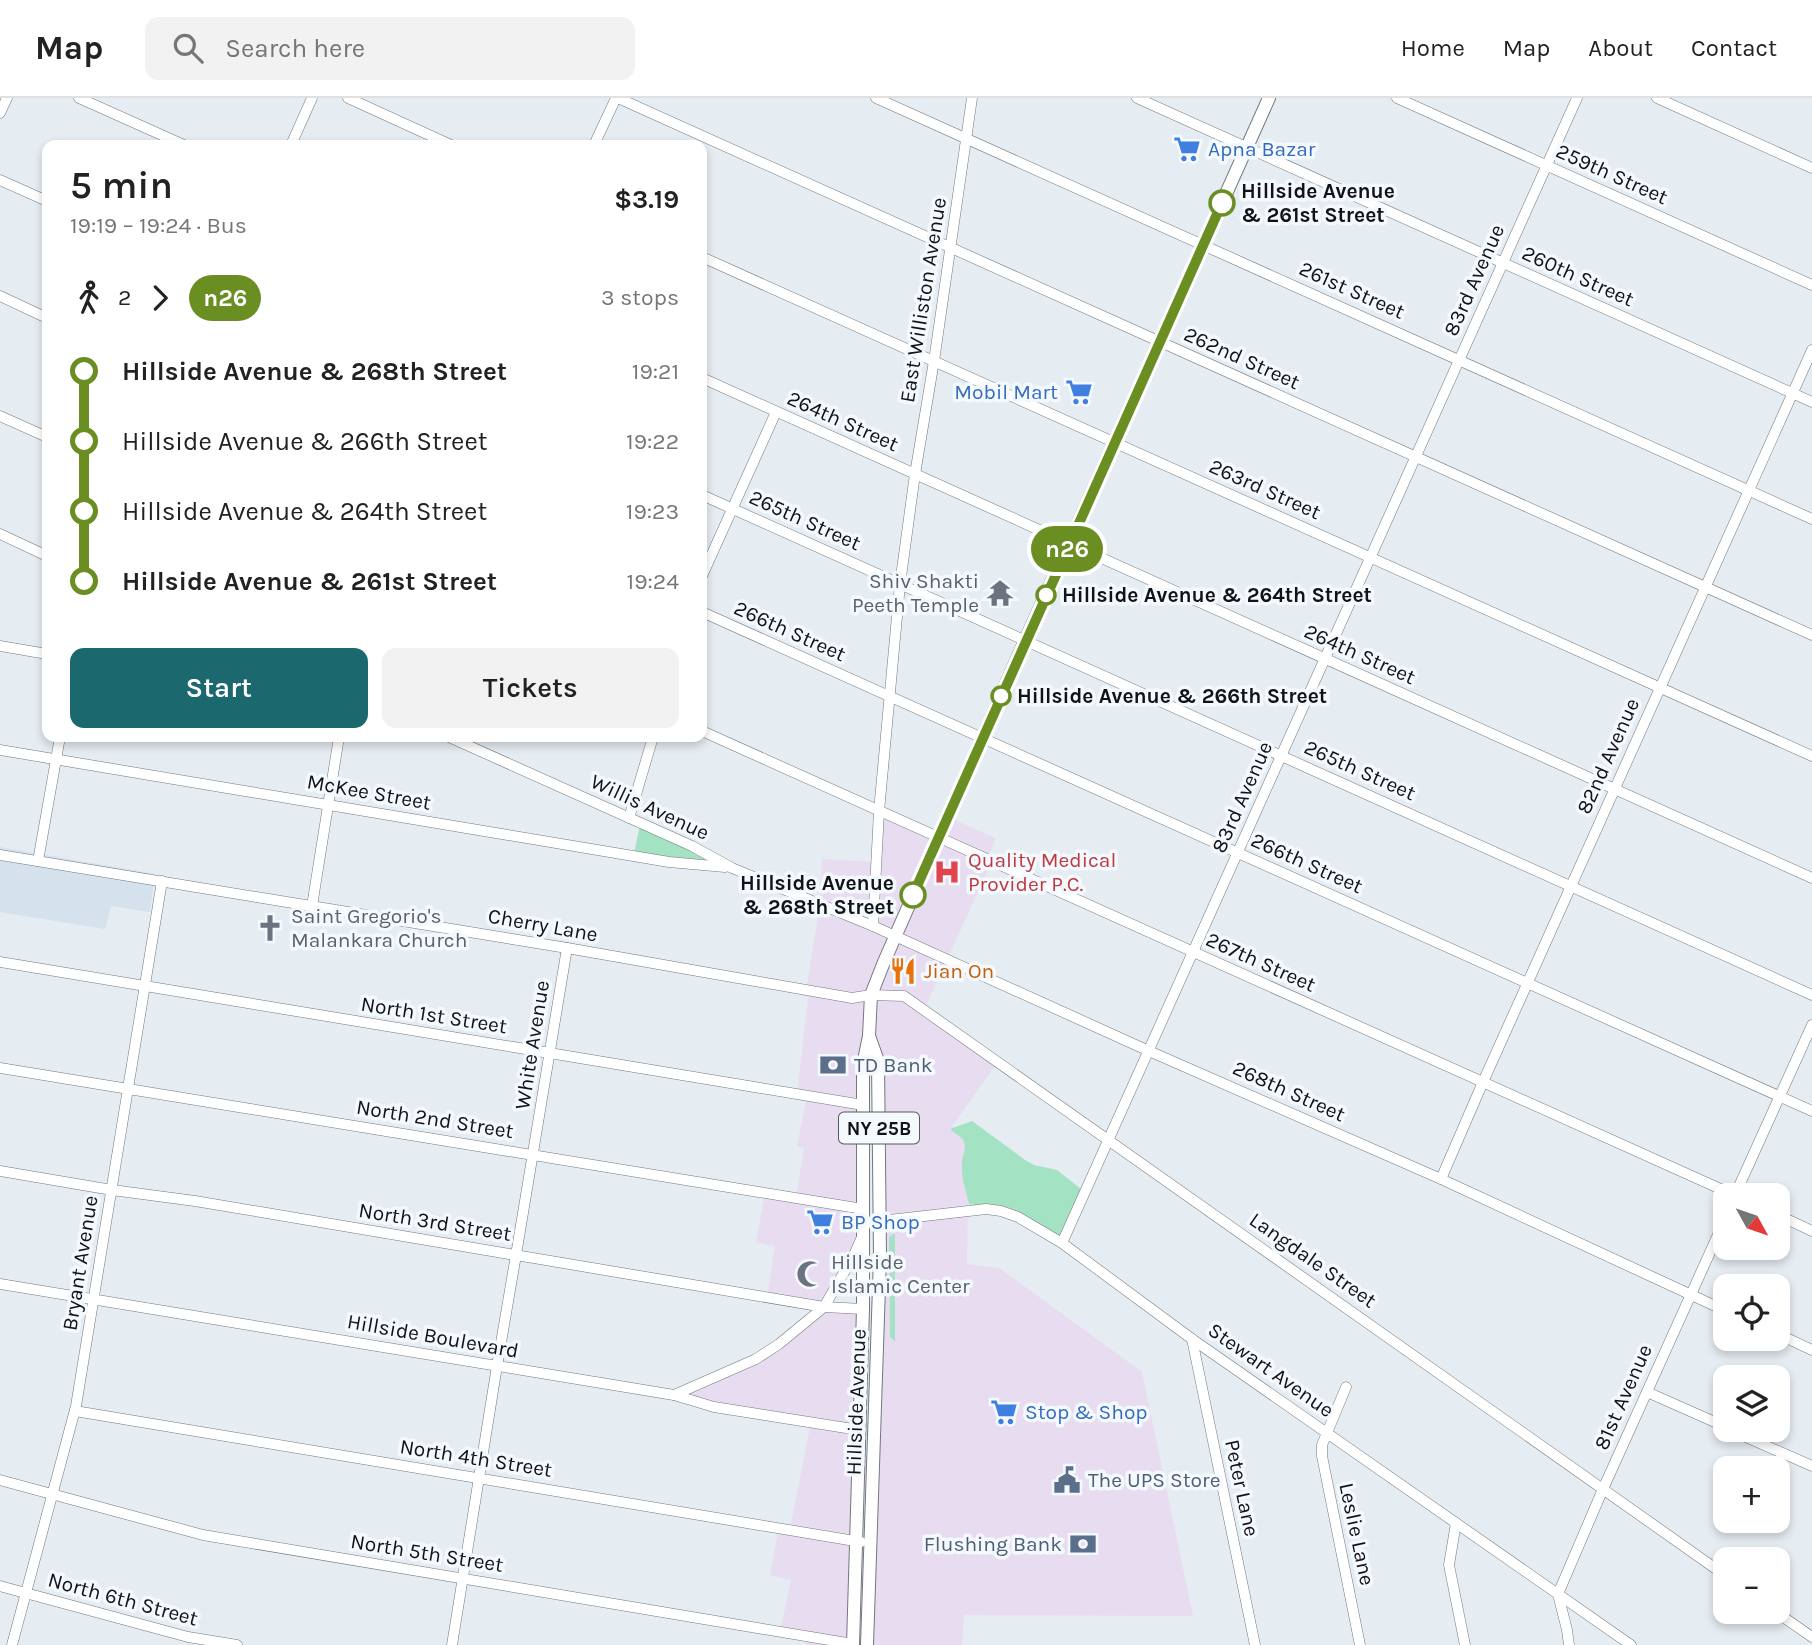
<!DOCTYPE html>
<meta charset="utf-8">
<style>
:root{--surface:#fff;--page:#f2f2f2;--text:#222;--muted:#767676;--line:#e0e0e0;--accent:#1c686f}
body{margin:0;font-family:Karla,sans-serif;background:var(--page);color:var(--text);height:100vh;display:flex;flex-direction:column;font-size:26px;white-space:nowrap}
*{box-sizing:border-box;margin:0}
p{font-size:23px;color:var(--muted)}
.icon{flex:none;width:38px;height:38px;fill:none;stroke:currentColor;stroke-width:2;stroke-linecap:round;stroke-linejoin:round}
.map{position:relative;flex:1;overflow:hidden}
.details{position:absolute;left:42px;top:42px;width:665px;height:602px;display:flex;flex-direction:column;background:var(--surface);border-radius:14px;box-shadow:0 4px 10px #0003}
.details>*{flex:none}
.badge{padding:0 14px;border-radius:23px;font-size:24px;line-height:46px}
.needle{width:46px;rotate:130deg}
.fabs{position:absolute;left:1713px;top:1085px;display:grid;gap:14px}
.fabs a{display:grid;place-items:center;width:77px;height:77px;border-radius:14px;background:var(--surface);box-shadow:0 4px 10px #0003;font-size:35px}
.map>.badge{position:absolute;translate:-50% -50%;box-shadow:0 0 0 4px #fff}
.legs{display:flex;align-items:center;gap:10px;height:77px;padding:0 28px;font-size:23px}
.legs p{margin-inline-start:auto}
.headline{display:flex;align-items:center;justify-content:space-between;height:119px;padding:0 28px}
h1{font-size:38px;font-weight:600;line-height:52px}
.cta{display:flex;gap:14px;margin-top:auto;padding:14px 28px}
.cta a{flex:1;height:80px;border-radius:14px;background:var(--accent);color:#fff;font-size:28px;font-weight:600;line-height:80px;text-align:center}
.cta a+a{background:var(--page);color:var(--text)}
ul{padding:0 28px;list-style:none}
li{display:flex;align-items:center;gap:24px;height:70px;font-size:26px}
li i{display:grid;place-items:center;width:10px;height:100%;margin:0 9px;background:currentColor}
li i::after{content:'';width:18px;height:18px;margin:-9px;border:5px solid;border-radius:50%;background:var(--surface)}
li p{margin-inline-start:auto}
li:first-child i{background:linear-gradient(#0000 50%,currentColor 0)}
li:last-child i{background:linear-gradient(currentColor 50%,#0000 0)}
header{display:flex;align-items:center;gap:42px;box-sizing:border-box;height:98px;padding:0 35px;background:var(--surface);border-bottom:2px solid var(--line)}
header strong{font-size:33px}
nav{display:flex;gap:38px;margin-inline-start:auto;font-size:24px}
.search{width:490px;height:63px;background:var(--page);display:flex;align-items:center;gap:18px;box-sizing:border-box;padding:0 24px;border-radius:14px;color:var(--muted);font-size:26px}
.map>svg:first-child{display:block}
</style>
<header>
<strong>Map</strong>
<div class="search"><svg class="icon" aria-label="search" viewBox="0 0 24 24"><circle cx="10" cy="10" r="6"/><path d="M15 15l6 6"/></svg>Search here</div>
<nav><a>Home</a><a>Map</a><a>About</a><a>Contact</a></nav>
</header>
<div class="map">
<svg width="1812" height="1547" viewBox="0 0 1812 1547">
<rect width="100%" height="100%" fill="#e5ecf2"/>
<path fill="#e8dcf0" d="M879,713L938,739L948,719L996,740L987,761L992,763L924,912L997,965L950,1031L969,1032L967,1166L999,1170L1142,1274L1193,1518L964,1517L962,1547H867L878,963L869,939L863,1135L824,1208L863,1211L853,1547H806L807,1538L780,1534L791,1482L770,1477L779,1430L790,1431L811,1324L674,1297L756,1261L823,1209L767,1199L775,1148L756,1145L765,1095L796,1100L804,1050L797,1048L807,999L797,997L809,893L806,892L820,806L822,761L876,764Z"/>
<path fill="#d5e1ed" d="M0,749L155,776L150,814L111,808L105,831L0,814Z"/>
<g fill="#a3e2c2">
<path d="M640,727L709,763L634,756Z"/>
<path d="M972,1023L1025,1062L1034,1067L1057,1072L1081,1091L1059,1139L1016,1113L969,1106C966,1093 961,1079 962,1065C962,1057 968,1050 963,1042C961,1038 954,1035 950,1031Z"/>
<path d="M895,1135V1243L890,1239L889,1139Z"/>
</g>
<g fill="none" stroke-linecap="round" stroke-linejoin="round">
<defs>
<g id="minor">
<path d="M79,0L184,47"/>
<path d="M348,0L451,47"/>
<path d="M618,0L1812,537"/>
<path d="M876,0L1812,421"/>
<path d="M1137,0L1812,304"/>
<path d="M1397,0L1812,187"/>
<path d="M1657,0L1812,70"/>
<path d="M0,15L7,0"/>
<path d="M291,47L312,0"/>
<path d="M594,47L616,0"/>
<path d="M0,82L47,103"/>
<path d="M702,159L1812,658"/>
<path d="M0,198L47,220"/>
<path d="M702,280L1812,780"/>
<path d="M0,318L47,339"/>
<path d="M702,397L1812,897"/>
<path d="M0,436L47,458"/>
<path d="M702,478L776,314"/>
<path d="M702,514L1812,1013"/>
<path d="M0,548L47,556"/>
<path d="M702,633L1734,1097"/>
<path d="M449,639L692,748L732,770L873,828L1149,953L1441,1081L1726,1213"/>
<path d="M0,652L669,764L725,769"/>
<path d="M629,720L653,639"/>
<path d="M0,757L567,850L852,900L871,897L904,898L1726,1478"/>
<path d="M38,763L60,639"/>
<path d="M312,808L339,639"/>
<path d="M873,828L879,713L900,486L915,376L934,263L972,0"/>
<path d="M0,864L863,1007"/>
<path d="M0,970L863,1111"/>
<path d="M0,1073L112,1092L195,1103L824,1209L863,1211"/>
<path d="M1441,1081L1483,984L1812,252"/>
<path d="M1735,1097L1812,927"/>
<path d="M1778,1117L1812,1133"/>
<path d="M863,1125L986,1111L1001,1113L1018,1119L1062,1145L1192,1241L1631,1547"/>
<path d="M1062,1145L1577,0"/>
<path d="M0,1186L674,1297L714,1309L859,1332"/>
<path d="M1778,1236L1812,1252"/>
<path d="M1192,1241L1255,1547"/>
<path d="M1346,1289L1322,1347V1358L1360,1547"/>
<path d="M1647,1294L1726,1329"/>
<path d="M674,1297L756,1261L779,1246L824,1209L854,1157L862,1139"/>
<path d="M75,1313L861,1444"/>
<path d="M1730,1332L1812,1368"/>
<path d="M0,1382L203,1437L853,1546"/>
<path d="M1456,1425L1449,1467L1465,1547"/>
<path d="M0,1488L188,1539L237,1547"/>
<path d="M1776,1514L1812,1539"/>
<path d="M12,1547L76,1308L162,783"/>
<path d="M452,1547L497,1268L516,1157L567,850"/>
<path d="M1569,1547L1567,1532L1558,1496L1603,1391L1726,1119"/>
</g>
<g id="major">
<path d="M853,1547L863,1211V967L869,938L871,897L884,864L1025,543L1269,0"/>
<path d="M867,1547L880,1159L878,963L869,938"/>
</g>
</defs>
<use href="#minor" stroke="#72787e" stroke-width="11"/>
<use href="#major" stroke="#72787e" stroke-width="14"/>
<use href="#minor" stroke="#fff" stroke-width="10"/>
<use href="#major" stroke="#fff" stroke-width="12"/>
</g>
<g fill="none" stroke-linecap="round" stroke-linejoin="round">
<defs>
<path id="line-1" d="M913,797L1222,105"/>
</defs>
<use href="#line-1" stroke="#fff" stroke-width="16"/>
<use href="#line-1" stroke="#6b8e23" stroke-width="10"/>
</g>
<defs>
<symbol id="supermarket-bare" viewBox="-9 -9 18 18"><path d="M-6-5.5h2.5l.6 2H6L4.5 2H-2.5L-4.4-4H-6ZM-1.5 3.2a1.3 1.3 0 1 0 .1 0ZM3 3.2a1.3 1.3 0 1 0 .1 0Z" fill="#3f7fe0" stroke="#f4f9fe" stroke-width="2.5" paint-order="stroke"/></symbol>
<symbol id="temple-bare" viewBox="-9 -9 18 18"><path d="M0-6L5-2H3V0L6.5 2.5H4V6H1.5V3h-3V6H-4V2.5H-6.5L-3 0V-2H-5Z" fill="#6b7280" stroke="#f4f9fe" stroke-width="2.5" paint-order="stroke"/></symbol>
<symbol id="hospital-bare" viewBox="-9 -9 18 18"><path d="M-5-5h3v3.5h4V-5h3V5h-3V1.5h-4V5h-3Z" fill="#e0444e" stroke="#f4f9fe" stroke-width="2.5" paint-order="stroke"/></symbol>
<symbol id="church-bare" viewBox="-9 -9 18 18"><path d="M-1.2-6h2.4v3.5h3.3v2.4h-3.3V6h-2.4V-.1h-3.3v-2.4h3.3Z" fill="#6b7280" stroke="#f4f9fe" stroke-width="2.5" paint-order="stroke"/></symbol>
<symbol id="restaurant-bare" viewBox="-9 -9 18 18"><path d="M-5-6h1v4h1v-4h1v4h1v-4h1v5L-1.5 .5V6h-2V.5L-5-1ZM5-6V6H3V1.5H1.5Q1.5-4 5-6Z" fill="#e8710a" stroke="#f4f9fe" stroke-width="2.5" paint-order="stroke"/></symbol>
<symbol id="bank-bare" viewBox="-9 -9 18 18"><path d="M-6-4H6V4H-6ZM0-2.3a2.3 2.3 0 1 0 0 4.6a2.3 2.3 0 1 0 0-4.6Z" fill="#5c6f8a" stroke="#f4f9fe" stroke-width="2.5" paint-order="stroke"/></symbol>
<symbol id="mosque-bare" viewBox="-9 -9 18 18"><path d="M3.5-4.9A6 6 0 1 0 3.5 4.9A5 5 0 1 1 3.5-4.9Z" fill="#6b7280" stroke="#f4f9fe" stroke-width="2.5" paint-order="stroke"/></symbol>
<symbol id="civic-bare" viewBox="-9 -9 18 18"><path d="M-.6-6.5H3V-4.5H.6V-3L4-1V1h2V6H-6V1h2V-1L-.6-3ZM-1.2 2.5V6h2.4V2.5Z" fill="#5c6f8a" stroke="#f4f9fe" stroke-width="2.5" paint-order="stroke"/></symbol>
</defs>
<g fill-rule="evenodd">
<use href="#supermarket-bare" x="1168" y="32" width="38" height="38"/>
<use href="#supermarket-bare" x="1060" y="275" width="38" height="38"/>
<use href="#temple-bare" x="981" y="476" width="38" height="38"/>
<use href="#hospital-bare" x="928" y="755" width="38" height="38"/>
<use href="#church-bare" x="251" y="811" width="38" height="38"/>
<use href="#restaurant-bare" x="884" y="854" width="38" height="38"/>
<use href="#bank-bare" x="814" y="948" width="38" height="38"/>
<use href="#supermarket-bare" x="801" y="1105" width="38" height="38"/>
<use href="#mosque-bare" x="791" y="1157" width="38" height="38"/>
<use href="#supermarket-bare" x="985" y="1295" width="38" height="38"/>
<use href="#civic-bare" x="1048" y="1363" width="38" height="38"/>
<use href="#bank-bare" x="1064" y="1427" width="38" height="38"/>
</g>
<g fill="#fff" stroke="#6b8e23" stroke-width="3.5">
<circle cx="1222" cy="105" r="12"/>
<circle cx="1046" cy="497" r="9"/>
<circle cx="1001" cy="598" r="9"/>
<circle cx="913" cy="797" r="12"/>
</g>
<g text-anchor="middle" stroke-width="7" stroke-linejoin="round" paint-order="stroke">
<rect fill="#f4f9fe" stroke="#55585c" stroke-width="2" x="839" y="1014.5" width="80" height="31" rx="5"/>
<g font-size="19" font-weight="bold" fill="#111316">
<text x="879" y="1037">NY 25B</text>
</g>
<g font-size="21" fill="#366cbe" stroke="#f4f9fe" text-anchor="start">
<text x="1208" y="58">Apna Bazar</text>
<text x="1058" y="301" text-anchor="end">Mobil Mart</text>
<text x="841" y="1131">BP Shop</text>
<text x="1025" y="1321">Stop &amp; Shop</text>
</g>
<g font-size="21" fill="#111316" stroke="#f4f9fe">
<text transform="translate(1612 76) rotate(24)" y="7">259th Street</text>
<text transform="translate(1578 178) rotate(24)" y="7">260th Street</text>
<text transform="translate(1474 182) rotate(-66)" y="7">83rd Avenue</text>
<text transform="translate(1352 192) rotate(24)" y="7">261st Street</text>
<text transform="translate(923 202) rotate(-81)" y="7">East Williston Avenue</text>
<text transform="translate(1242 260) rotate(24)" y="7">262nd Street</text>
<text transform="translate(843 323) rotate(24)" y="7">264th Street</text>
<text transform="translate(1265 391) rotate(24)" y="7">263rd Street</text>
<text transform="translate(805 422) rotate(24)" y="7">265th Street</text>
<text transform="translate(790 533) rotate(24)" y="7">266th Street</text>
<text transform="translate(1360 556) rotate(24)" y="7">264th Street</text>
<text transform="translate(1608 658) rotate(-66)" y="7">82nd Avenue</text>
<text transform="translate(1360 672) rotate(24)" y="7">265th Street</text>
<text transform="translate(369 694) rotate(10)" y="7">McKee Street</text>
<text transform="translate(1242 699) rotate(-66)" y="7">83rd Avenue</text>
<text transform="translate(650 709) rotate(25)" y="7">Willis Avenue</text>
<text transform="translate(1307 765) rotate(24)" y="7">266th Street</text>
<text transform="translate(543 827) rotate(10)" y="7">Cherry Lane</text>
<text transform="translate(1261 864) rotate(24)" y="7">267th Street</text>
<text transform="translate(434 917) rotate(9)" y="7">North 1st Street</text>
<text transform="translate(532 947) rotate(-81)" y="7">White Avenue</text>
<text transform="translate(1289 993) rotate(24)" y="7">268th Street</text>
<text transform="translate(435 1021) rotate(9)" y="7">North 2nd Street</text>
<text transform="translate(435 1124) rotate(9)" y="7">North 3rd Street</text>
<text transform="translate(1313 1162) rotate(35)" y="7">Langdale Street</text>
<text transform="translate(80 1165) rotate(-81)" y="7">Bryant Avenue</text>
<text transform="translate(433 1238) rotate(10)" y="7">Hillside Boulevard</text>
<text transform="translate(1271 1272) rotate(35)" y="7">Stewart Avenue</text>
<text transform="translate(1623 1299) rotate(-66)" y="7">81st Avenue</text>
<text transform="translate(856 1304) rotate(-88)" y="7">Hillside Avenue</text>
<text transform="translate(476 1360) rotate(9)" y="7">North 4th Street</text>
<text transform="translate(1242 1390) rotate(78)" y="7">Peter Lane</text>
<text transform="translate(1357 1436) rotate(78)" y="7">Leslie Lane</text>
<text transform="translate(427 1455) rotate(9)" y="7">North 5th Street</text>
<text transform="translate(123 1501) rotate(15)" y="7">North 6th Street</text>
</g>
<g font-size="21" font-weight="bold" fill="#111316" stroke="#f4f9fe" text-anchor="start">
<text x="1241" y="100">Hillside Avenue<tspan x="1241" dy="24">&amp; 261st Street</tspan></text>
<text x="1062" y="504">Hillside Avenue &amp; 264th Street</text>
<text x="1017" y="605">Hillside Avenue &amp; 266th Street</text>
<text x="894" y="792" text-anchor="end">Hillside Avenue<tspan x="894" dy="24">&amp; 268th Street</tspan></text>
</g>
<g font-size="21" fill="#5b616d" stroke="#f4f9fe" text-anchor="start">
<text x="979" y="490" text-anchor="end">Shiv Shakti<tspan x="979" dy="24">Peeth Temple</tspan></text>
<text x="291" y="825">Saint Gregorio's<tspan x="291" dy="24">Malankara Church</tspan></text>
<text x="831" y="1171">Hillside<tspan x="831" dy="24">Islamic Center</tspan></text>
</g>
<g font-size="21" fill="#be3a42" stroke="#f4f9fe" text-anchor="start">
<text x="968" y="769">Quality Medical<tspan x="968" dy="24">Provider P.C.</tspan></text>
</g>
<g font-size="21" fill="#c56008" stroke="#f4f9fe" text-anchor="start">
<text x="924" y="880">Jian On</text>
</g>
<g font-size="21" fill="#4e5e75" stroke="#f4f9fe" text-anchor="start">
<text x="854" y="974">TD Bank</text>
<text x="1088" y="1389">The UPS Store</text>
<text x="1062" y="1453" text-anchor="end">Flushing Bank</text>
</g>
</g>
</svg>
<div class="fabs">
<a><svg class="needle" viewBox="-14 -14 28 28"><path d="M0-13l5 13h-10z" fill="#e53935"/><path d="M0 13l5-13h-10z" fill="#767676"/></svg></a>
<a><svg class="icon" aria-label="locate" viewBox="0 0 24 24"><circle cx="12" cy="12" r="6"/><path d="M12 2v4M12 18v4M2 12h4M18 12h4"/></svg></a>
<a><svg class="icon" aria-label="layers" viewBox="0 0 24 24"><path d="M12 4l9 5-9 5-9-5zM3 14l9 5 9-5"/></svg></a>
<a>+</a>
<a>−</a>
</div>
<b class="badge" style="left:1067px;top:451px;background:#6b8e23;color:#fff">n26</b>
<section class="details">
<div class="headline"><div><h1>5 min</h1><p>19:19 – 19:24 · Bus</p></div><b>$3.19</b></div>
<div class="legs"><svg class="icon" aria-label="walk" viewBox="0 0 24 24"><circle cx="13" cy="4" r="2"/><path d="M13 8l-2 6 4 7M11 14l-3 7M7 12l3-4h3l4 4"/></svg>2<svg class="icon" aria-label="forward" viewBox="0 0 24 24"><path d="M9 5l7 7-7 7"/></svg><b class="badge" style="background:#6b8e23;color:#fff">n26</b><p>3 stops</p></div>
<ul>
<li><i style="color:#6b8e23"></i><b>Hillside Avenue &amp; 268th Street</b><p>19:21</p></li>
<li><i style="color:#6b8e23"></i><span>Hillside Avenue &amp; 266th Street</span><p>19:22</p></li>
<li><i style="color:#6b8e23"></i><span>Hillside Avenue &amp; 264th Street</span><p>19:23</p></li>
<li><i style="color:#6b8e23"></i><b>Hillside Avenue &amp; 261st Street</b><p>19:24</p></li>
</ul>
<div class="cta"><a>Start</a><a>Tickets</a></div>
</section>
</div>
